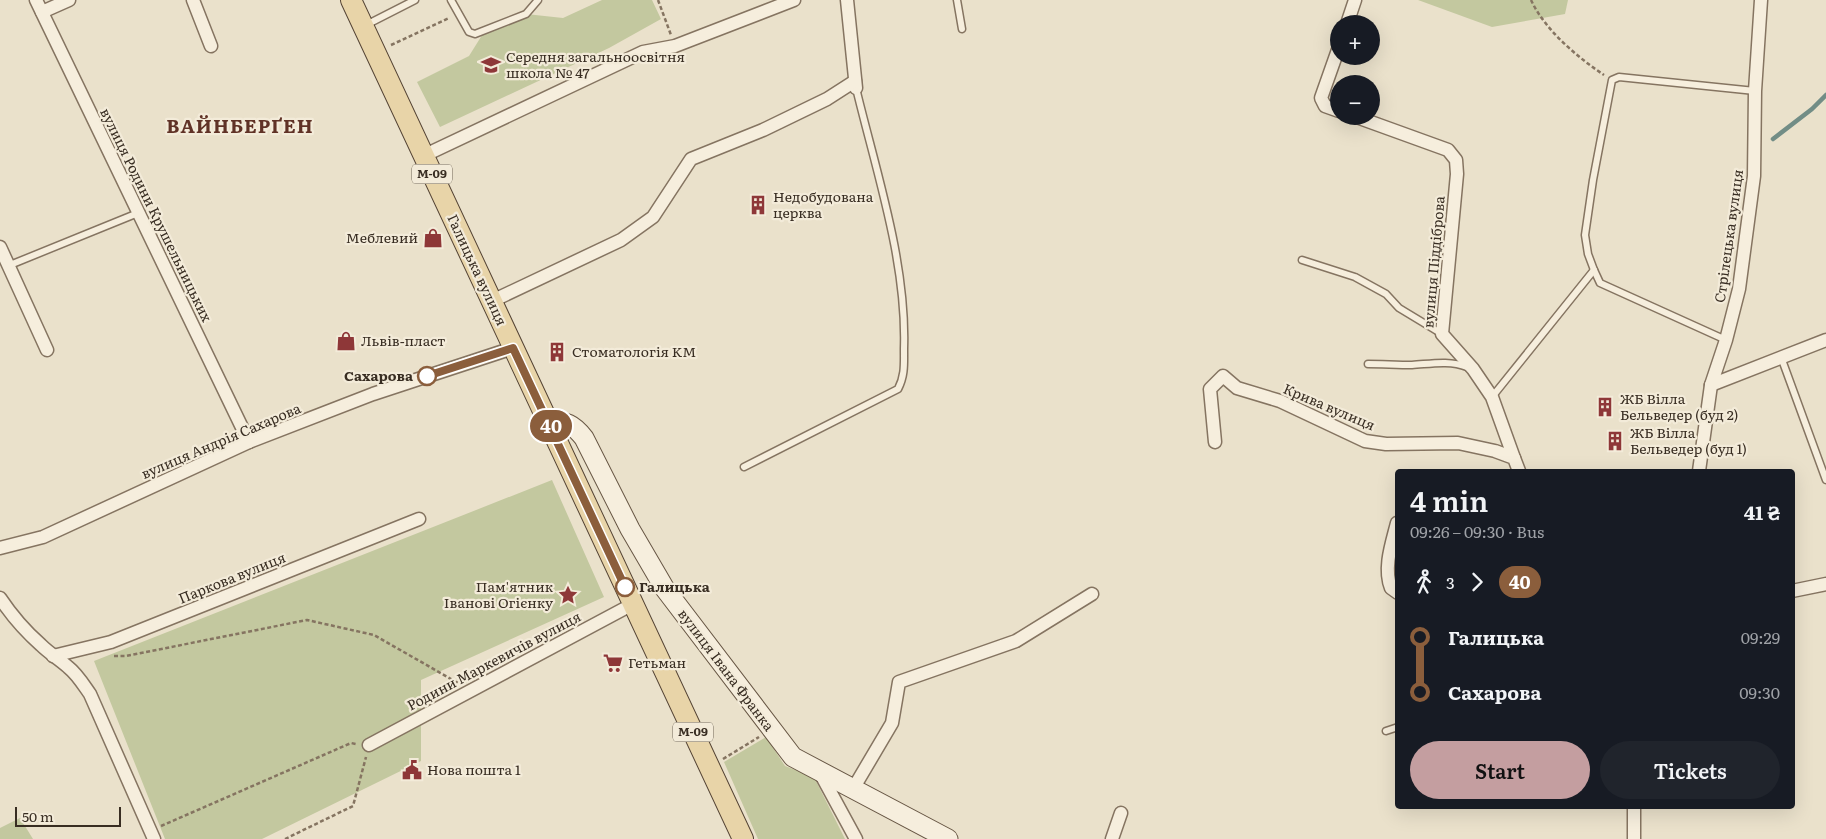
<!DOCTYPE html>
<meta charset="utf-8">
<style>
:root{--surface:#171b24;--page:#20242c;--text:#f1f3f6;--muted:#9ea1a6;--accent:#c49ea0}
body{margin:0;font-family:Literata,serif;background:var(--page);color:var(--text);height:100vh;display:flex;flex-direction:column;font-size:19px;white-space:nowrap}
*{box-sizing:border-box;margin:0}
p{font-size:16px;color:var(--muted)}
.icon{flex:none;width:28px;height:28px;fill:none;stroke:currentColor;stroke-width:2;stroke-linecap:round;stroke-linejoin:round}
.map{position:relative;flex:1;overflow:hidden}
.drawer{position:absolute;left:1395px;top:469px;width:400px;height:340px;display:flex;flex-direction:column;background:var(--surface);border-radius:5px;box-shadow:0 5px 20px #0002}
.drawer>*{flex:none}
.badge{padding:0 10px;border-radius:16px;font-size:18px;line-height:32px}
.fabs{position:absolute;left:1330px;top:15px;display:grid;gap:10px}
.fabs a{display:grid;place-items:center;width:50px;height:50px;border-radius:50%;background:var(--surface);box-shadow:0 5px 20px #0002;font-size:25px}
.scale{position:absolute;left:15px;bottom:12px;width:106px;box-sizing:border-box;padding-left:5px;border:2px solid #382d22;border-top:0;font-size:14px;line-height:18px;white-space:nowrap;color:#382d22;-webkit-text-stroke:4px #f3ebd9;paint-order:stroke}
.map>.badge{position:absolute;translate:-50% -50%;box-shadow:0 0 0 2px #fff}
.legs{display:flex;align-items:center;gap:8px;height:55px;padding:0 15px;font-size:16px}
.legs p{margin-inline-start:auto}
.headline{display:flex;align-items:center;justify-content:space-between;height:85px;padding:0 15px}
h1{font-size:28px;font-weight:600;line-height:38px}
.primary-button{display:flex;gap:10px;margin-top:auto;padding:10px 15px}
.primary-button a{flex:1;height:58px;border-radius:30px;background:var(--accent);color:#111;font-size:20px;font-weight:600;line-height:58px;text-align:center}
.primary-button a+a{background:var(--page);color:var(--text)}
ul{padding:0 15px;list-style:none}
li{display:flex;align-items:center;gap:18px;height:55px;font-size:19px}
li i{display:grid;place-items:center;width:8px;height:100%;margin:0 6px;background:currentColor}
li i::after{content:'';width:12px;height:12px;margin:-6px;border:4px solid;border-radius:50%;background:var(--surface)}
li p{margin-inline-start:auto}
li:first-child i{background:linear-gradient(#0000 50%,currentColor 0)}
li:last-child i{background:linear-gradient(currentColor 50%,#0000 0)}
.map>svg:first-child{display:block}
</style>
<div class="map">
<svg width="1826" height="839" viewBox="0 0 1826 839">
<rect width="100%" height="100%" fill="#eae1cb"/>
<g fill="#c3c89f">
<path d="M602,0H652L661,19L609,48L440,127L417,82L469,56L484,32L526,14L563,18Z"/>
<path d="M1418,0H1568L1565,14L1492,27Z"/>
<path d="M552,480L604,597L421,680V761L262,839H165L94,661Z"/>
<path d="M766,737L785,766L814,777L845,839H758L724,762Z"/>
<path d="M20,818L33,839H0V828Z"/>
</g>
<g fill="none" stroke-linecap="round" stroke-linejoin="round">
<path stroke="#728d86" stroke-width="4.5" d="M1773,139L1812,109L1826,95"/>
<defs>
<g id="lane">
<path d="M451,0L469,32L475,34L526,14L538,0"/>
<path d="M957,0L962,29"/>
<path d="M366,25L415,0"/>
<path d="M1302,260L1355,277L1386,294L1399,308L1442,334"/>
<path d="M10,265L138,213"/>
<path d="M1726,340L1600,283L1594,270L1588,254L1585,235L1593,180L1612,80L1619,77L1755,91"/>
<path d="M1781,357L1826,480"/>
<path d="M1368,364C1382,364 1397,365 1412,365C1430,364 1449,360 1467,367"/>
<path d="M1492,397L1594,270"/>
<path d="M744,467L898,389C905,376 904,364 904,349C907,263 876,171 856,88"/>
<path d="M1386,731L1398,727"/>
</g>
<g id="street">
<path d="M36,0L249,442"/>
<path d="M193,0L211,46"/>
<path d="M847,0L856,88"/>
<path d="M42,12L69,0"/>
<path d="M1347,24L1355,0"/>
<path d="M1339,47L1321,98L1325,106L1339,111"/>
<path d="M1354,116L1448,150L1456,160L1457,174L1442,334L1473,369L1492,397L1514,458"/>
<path d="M423,156L643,52L675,46L794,0"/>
<path d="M0,247L47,350"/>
<path d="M492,301L621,240L653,217L691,159L763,130L827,99L855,81"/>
<path d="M1711,385L1826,340"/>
<path d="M1215,442L1210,389L1223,376L1237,388L1280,401L1365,441L1386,444L1458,443L1495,451L1514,458L1519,471"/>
<path d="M1699,471L1711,385L1726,340L1739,289L1754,176L1755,91L1761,0"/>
<path d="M1397,523C1392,543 1383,568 1391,588L1398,593"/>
<path d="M0,548L43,537L249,442L373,394L513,348"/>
<path d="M1792,591L1826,584"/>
<path d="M0,598C12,616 25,631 41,645C49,653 59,659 68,667C77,674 83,684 90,694L154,839"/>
<path d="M53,656L111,642L419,519"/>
<path d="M369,745L633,604"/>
<path d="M819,771L856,839"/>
<path d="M853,789L892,723L899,682L1016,641L1092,594"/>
<path d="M1634,806V839"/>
<path d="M1112,839L1121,813"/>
</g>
<path id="secondary" d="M549,422C566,421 573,424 584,438L630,529L665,589L793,757L948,839"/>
<path id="primary" d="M351,0L743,839"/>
</defs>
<use href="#lane" stroke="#857461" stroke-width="9"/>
<use href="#street" stroke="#857461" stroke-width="15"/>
<use href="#secondary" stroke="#675644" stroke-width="21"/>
<use href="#primary" stroke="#544334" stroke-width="22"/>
<g stroke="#857461" stroke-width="2.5" stroke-dasharray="4 2.5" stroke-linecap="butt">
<path d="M658,0L671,35"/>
<path d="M1531,0C1545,30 1577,57 1604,75"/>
<path d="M391,45L449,18"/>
<path d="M114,656H126L307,620L374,635L458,683"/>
<path d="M723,759L759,737"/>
<path d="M161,826L351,743L356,744"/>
<path d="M285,839L353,806L366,757"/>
</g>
<use href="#lane" stroke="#f6eedd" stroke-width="6"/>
<use href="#street" stroke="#f6eedd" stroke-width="12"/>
<use href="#secondary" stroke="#f6eedd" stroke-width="19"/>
<use href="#primary" stroke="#e8d4a8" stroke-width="20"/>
</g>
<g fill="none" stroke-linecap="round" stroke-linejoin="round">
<defs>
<path id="line-1" d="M427,376L513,348L625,587"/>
</defs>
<use href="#line-1" stroke="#fff" stroke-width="11"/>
<use href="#line-1" stroke="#8b5e3c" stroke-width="8"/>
</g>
<defs>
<symbol id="school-bare" viewBox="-9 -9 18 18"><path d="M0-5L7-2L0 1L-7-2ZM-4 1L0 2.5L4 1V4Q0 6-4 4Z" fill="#8e3738" stroke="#f3ebd9" stroke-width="2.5" paint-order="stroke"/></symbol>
<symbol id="building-bare" viewBox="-9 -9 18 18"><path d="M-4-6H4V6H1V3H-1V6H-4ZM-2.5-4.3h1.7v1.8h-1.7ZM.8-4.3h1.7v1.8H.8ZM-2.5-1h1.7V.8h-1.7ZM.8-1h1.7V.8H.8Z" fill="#8e3738" stroke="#f3ebd9" stroke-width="2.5" paint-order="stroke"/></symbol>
<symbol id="shop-bare" viewBox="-9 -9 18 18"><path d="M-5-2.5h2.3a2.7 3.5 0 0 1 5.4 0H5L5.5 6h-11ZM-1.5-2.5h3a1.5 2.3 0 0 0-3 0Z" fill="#8e3738" stroke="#f3ebd9" stroke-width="2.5" paint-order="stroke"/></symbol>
<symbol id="sight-bare" viewBox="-9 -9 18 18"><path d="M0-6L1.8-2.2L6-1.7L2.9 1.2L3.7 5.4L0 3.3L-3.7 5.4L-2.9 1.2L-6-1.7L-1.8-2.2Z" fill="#8e3738" stroke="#f3ebd9" stroke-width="2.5" paint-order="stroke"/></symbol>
<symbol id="supermarket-bare" viewBox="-9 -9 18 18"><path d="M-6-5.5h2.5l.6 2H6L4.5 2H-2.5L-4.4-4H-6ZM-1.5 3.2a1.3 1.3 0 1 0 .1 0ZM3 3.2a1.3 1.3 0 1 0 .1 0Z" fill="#8e3738" stroke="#f3ebd9" stroke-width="2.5" paint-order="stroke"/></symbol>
<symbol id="civic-bare" viewBox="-9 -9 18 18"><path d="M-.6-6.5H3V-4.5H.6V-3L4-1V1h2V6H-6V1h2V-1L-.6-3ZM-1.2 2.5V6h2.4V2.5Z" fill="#8e3738" stroke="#f3ebd9" stroke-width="2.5" paint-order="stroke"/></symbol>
</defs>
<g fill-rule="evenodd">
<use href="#school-bare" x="477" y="51" width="28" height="28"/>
<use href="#building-bare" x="744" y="191" width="28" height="28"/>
<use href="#shop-bare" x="419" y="224" width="28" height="28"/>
<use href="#shop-bare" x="332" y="327" width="28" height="28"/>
<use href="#building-bare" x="543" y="338" width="28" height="28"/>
<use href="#building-bare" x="1591" y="393" width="28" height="28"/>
<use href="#building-bare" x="1601" y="427" width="28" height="28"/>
<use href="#sight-bare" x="554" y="581" width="28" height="28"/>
<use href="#supermarket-bare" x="599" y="649" width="28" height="28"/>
<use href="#civic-bare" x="398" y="756" width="28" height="28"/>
</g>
<g fill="#fff" stroke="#8b5e3c" stroke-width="2.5">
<circle cx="427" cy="376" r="9"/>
<circle cx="625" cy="587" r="9"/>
</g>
<g text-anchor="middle" stroke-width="4.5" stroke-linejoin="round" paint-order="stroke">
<g fill="#f3ebd9" stroke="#706659" stroke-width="1">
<rect x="412" y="164.5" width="40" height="19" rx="4"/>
<rect x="673" y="722.5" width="40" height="19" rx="4"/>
</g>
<g font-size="12" font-weight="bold" fill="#382d22">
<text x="432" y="178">М-09</text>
<text x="693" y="736">М-09</text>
</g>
<g font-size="14" fill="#382d22" stroke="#f3ebd9" text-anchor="start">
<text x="506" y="62">Середня загальноосвітня<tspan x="506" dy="16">школа № 47</tspan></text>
<text x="773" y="202">Недобудована<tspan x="773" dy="16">церква</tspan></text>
<text x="418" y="243" text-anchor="end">Меблевий</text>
<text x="361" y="346">Львів-пласт</text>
<text x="572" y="357">Стоматологія KM</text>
<text x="1620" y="404">ЖБ Вілла<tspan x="1620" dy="16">Бельведер (буд 2)</tspan></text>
<text x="1630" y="438">ЖБ Вілла<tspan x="1630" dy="16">Бельведер (буд 1)</tspan></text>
<text x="553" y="592" text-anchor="end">Пам'ятник<tspan x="553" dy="16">Іванові Огієнку</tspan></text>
<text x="628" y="668">Гетьман</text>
<text x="427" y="775">Нова пошта 1</text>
</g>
<g font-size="14" fill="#382d22" stroke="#f3ebd9">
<text transform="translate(156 215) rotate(64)" y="5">вулиця Родини Крушельницьких</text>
<text transform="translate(1729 236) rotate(-82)" y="5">Стрілецька вулиця</text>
<text transform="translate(1434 262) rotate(-85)" y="5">вулиця Піддіброва</text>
<text transform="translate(477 270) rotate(65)" y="5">Галицька вулиця</text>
<text transform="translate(1329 407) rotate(23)" y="5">Крива вулиця</text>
<text transform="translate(221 441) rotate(-23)" y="5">вулиця Андрія Сахарова</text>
<text transform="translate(232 578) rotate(-22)" y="5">Паркова вулиця</text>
<text transform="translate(494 661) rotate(-28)" y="5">Родини Маркевичів вулиця</text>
<text transform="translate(726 670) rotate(53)" y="5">вулиця Івана Франка</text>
</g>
<g font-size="14" font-weight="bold" fill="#382d22" stroke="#f3ebd9" text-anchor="end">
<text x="413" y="381">Сахарова</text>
<text x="639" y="592" text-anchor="start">Галицька</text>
</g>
<g font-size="19" font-weight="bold" letter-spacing="1" fill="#603226" stroke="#f3ebd9">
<text x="240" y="133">ВАЙНБЕРҐЕН</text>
</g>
</g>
</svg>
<div class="fabs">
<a>+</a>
<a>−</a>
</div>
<div class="scale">50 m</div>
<b class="badge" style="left:551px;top:426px;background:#8b5e3c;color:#fff">40</b>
<section class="drawer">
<div class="headline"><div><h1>4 min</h1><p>09:26 – 09:30 · Bus</p></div><b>41 ₴</b></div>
<div class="legs"><svg class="icon" aria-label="walk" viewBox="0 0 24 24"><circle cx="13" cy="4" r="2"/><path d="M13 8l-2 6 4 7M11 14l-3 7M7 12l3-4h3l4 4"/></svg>3<svg class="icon" aria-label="forward" viewBox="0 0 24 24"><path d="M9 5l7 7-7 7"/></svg><b class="badge" style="background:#8b5e3c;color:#fff">40</b></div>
<ul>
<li><i style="color:#8b5e3c"></i><b>Галицька</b><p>09:29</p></li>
<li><i style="color:#8b5e3c"></i><b>Сахарова</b><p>09:30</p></li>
</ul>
<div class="primary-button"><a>Start</a><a>Tickets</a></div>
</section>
</div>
